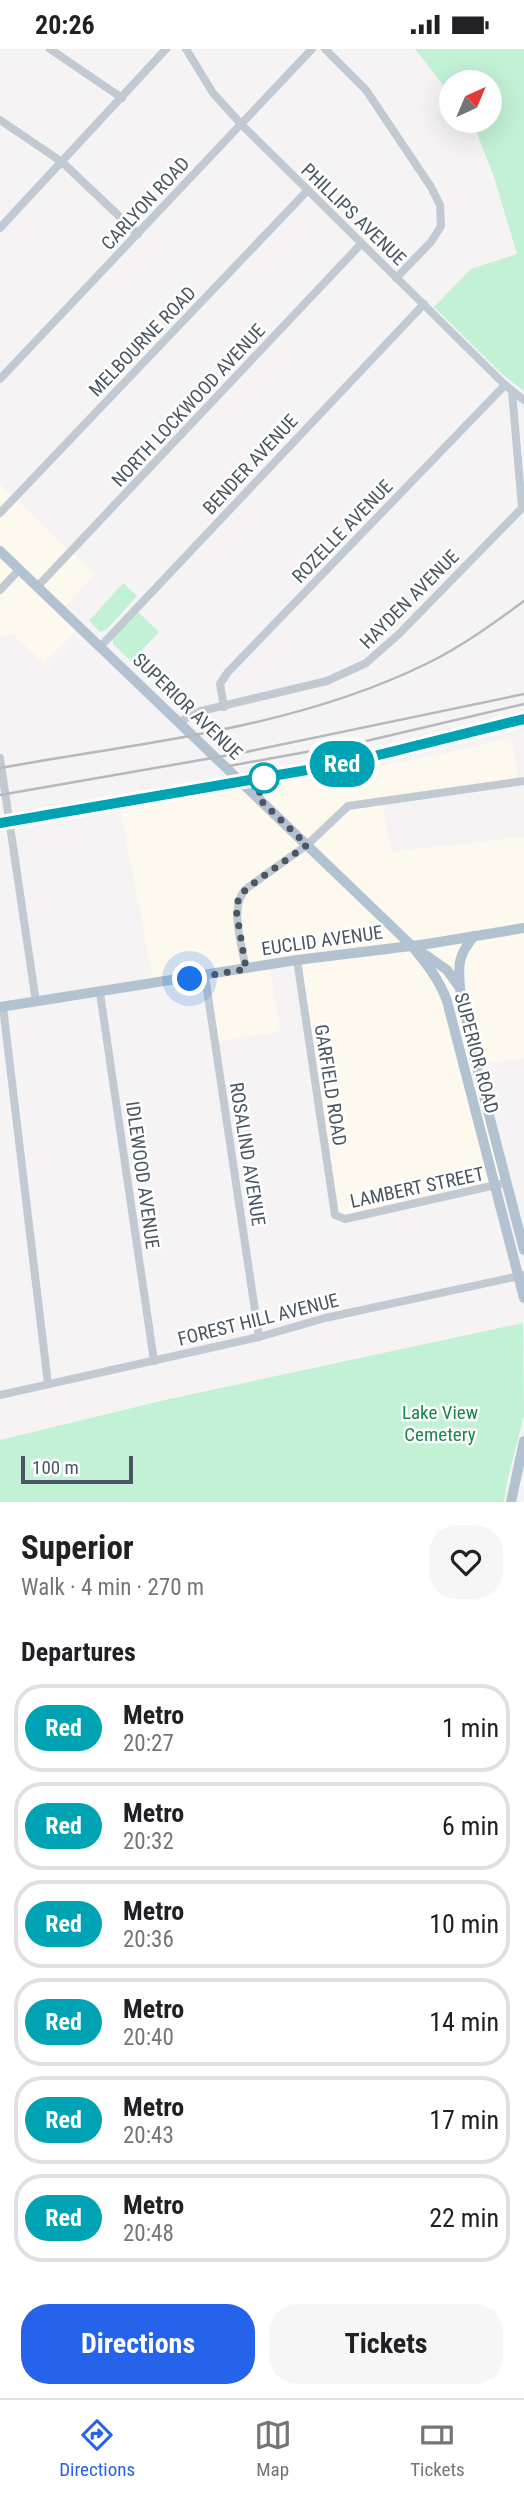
<!DOCTYPE html>
<meta charset="utf-8">
<style>
:root{--surface:#fff;--page:#f6f6f6;--text:#202124;--muted:#757577;--line:#e0e0e0;--accent:#2563eb}
body{margin:0;font-family:"Roboto Condensed",sans-serif;background:var(--page);color:var(--text);height:100vh;display:flex;flex-direction:column;font-size:26px;white-space:nowrap}
*{box-sizing:border-box;margin:0}
p{font-size:23px;color:var(--muted)}
.icon{flex:none;width:38px;height:38px;fill:none;stroke:currentColor;stroke-width:2;stroke-linecap:round;stroke-linejoin:round}
.map{position:relative;height:1453px;overflow:hidden}
.drawer{display:flex;flex-direction:column;background:var(--surface);flex:1}
.drawer>*{flex:none}
.badge{padding:0 14px;border-radius:23px;font-size:24px;line-height:46px}
.needle{width:46px;rotate:44deg}
.tools{position:absolute;left:439px;top:21px;display:grid;gap:14px}
.tools a{display:grid;place-items:center;width:63px;height:63px;border-radius:50%;background:var(--surface);box-shadow:0 7px 28px #0002;font-size:35px}
.scale{position:absolute;left:21px;bottom:18px;width:112px;box-sizing:border-box;padding-left:7px;border:4px solid #4a5661;border-top:0;font-size:19px;line-height:24px;white-space:nowrap;color:#4a5661;-webkit-text-stroke:5px #fff;paint-order:stroke}
.you{position:absolute;width:35px;height:35px;margin:-18px;border:5px solid #fff;border-radius:50%;background:#1a73e8;box-shadow:0 0 0 10px #1a73e833}
.map>.badge{position:absolute;translate:-50% -50%;box-shadow:0 0 0 4px #fff}
h2{padding:0 21px;font-size:26px;line-height:63px}
.round{display:grid;place-items:center;flex:none;width:74px;height:74px;border-radius:28px;background:var(--page)}
.head{display:flex;align-items:center;justify-content:space-between;height:119px;padding:0 21px}
h1{font-size:33px;font-weight:700;line-height:52px}
.primary-button{display:flex;gap:14px;margin-top:auto;padding:14px 21px}
.primary-button a{flex:1;height:80px;border-radius:28px;background:var(--accent);color:#fff;font-size:28px;font-weight:700;line-height:80px;text-align:center}
.primary-button a+a{background:var(--page);color:var(--text)}
ul{padding:0;list-style:none}
li{display:flex;align-items:center;gap:21px;height:88px;margin:0 14px 10px;padding:0 7px;border:4px solid var(--line);border-radius:28px}
li div{flex:1}
li b{display:block;font-size:26px}
li em{font-style:normal}
li .badge{min-width:77px;font-weight:700;text-align:center}
.status{display:flex;justify-content:space-between;align-items:center;height:49px;padding:0 35px;background:var(--surface);direction:ltr}
.status svg{height:19px;fill:currentColor}
.tab-bar{display:flex;justify-content:space-around;align-items:center;height:98px;border-top:2px solid var(--line);background:var(--surface);font-size:19px;color:var(--muted)}
.tab-bar a{display:grid;justify-items:center;gap:4px}
.tab-bar .selected{color:var(--accent)}
.map>svg:first-child{display:block}
</style>
<div class="status"><b>20:26</b><svg viewBox="0 0 49 12"><path d="M0 12V9h3v3zM5 12V6h3v6zM10 12V3h3v9zM15 12V0h3v12zM26 1h20v11H26zM47 4h2v5h-2z"/></svg></div>
<div class="map">
<svg width="524" height="1453" viewBox="0 0 524 1453">
<rect width="100%" height="100%" fill="#f5f3f3"/>
<g fill="#fdf9ef">
<path d="M0,435L95,526L62,561L79,578L44,615L13,585L0,587Z"/>
<path d="M512,689L519,733L382,753L391,803L524,788V1009L477,1016L506,1134L345,1170L335,1166L297,912L269,916L280,982L215,993L205,927L154,935L119,754L259,734L300,725L302,728L418,710Z"/>
</g>
<g fill="#c3f1d5">
<path d="M415,0H524V342L502,325L434,258L471,220L517,205L493,125L472,72H490V33H452L451,46Z"/>
<path d="M123,534L137,547L106,581L100,583L89,572Z"/>
<path d="M138,563L159,583L131,612L113,595V590Z"/>
<path d="M523,1274L524,1366L507,1433L504,1453H0V1391L165,1351Z"/>
</g>
<g fill="none" stroke-linecap="round" stroke-linejoin="round">
<g stroke="#c1cad2" stroke-width="8">
<path d="M50,0L122,49"/>
<path d="M186,0L213,44L241,75L505,336L524,351"/>
<path d="M325,0L366,41L431,138L440,156L441,177L431,193L396,229"/>
<path d="M0,71L62,113L138,185"/>
<path d="M0,179L166,0"/>
<path d="M0,330L312,0"/>
<path d="M512,342L522,459"/>
<path d="M0,464L307,142"/>
<path d="M37,538L361,195"/>
<path d="M0,541L19,521"/>
<path d="M100,598L424,255"/>
<path d="M224,658L220,635L228,623L505,336"/>
<path d="M179,673L201,662L327,632L366,614L399,585L524,457"/>
<path d="M0,709L36,953"/>
<path d="M297,911L335,1166L345,1170L500,1135"/>
<path d="M246,920C242,897 228,856 247,839L307,796L348,757L524,732"/>
<path d="M205,927L259,1288"/>
<path d="M100,944L154,1312"/>
<path d="M3,958L48,1335"/>
<path d="M0,1346L259,1288L325,1269L524,1226"/>
</g>
<g stroke="#b3c2d1" stroke-width="10">
<path d="M0,502L412,897C426,914 439,930 447,952L524,1249"/>
<path d="M420,902L447,921L460,939L474,1008L524,1201"/>
<path d="M460,939C458,914 458,907 474,887"/>
<path d="M0,958L297,911L427,895L524,879"/>
<path d="M511,1453L524,1392"/>
</g>
<g stroke="#b5b8bd" stroke-width="2.5">
<path d="M229,717L366,692L524,655"/>
<path d="M0,719C144,693 293,680 426,615C461,598 493,575 524,552"/>
<path d="M0,746L241,704L524,645"/>
<path d="M0,774L342,715L524,670"/>
</g>
</g>
<g fill="none" stroke-linecap="round" stroke-linejoin="round">
<defs>
<path id="line" d="M0,774L342,715L524,670"/>
</defs>
<use href="#line" stroke="#fff" stroke-width="16"/>
<use href="#line" stroke="#00a3b4" stroke-width="10"/>
<path stroke="#4a5661" stroke-width="7" stroke-dasharray="0 12.6" d="M190,930L246,920L236,860L239,848L247,839L307,796L258,749L264,729"/>
</g>
<circle fill="#fff" stroke="#00a3b4" stroke-width="3.5" cx="264" cy="729" r="14"/>
<g text-anchor="middle" stroke-width="5" stroke-linejoin="round" paint-order="stroke">
<g font-size="19" fill="#4a5661" stroke="#fff">
<text transform="translate(145 154) rotate(-47)" y="7">CARLYON ROAD</text>
<text transform="translate(354 165) rotate(44)" y="7">PHILLIPS AVENUE</text>
<text transform="translate(142 292) rotate(-46)" y="7">MELBOURNE ROAD</text>
<text transform="translate(188 356) rotate(-47)" y="7">NORTH LOCKWOOD AVENUE</text>
<text transform="translate(250 415) rotate(-47)" y="7">BENDER AVENUE</text>
<text transform="translate(342 482) rotate(-46)" y="7">ROZELLE AVENUE</text>
<text transform="translate(409 550) rotate(-45)" y="7">HAYDEN AVENUE</text>
<text transform="translate(188 657) rotate(44)" y="7">SUPERIOR AVENUE</text>
<text transform="translate(322 891) rotate(-8)" y="7">EUCLID AVENUE</text>
<text transform="translate(477 1004) rotate(75)" y="7">SUPERIOR ROAD</text>
<text transform="translate(331 1036) rotate(81)" y="7">GARFIELD ROAD</text>
<text transform="translate(248 1105) rotate(81)" y="7">ROSALIND AVENUE</text>
<text transform="translate(143 1126) rotate(82)" y="7">IDLEWOOD AVENUE</text>
<text transform="translate(417 1138) rotate(-12)" y="7">LAMBERT STREET</text>
<text transform="translate(258 1270) rotate(-14)" y="7">FOREST HILL AVENUE</text>
</g>
<g font-size="19" fill="#17864f" stroke="#fff">
<text x="440" y="1370">Lake View<tspan x="440" dy="22">Cemetery</tspan></text>
</g>
</g>
</svg>
<div class="tools">
<a><svg class="needle" viewBox="-14 -14 28 28"><path d="M0-13l5 13h-10z" fill="#e53935"/><path d="M0 13l5-13h-10z" fill="#757577"/></svg></a>
</div>
<div class="scale">100 m</div>
<div class="you" style="left:190px;top:930px"></div>
<b class="badge" style="left:342px;top:715px;background:#00a3b4;color:#fff">Red</b>
</div>
<section class="drawer">
<div class="head"><div><h1>Superior</h1><p>Walk · 4 min · 270 m</p></div><a class="round"><svg class="icon" aria-label="heart" viewBox="0 0 24 24"><path d="M12 20l-8-8c-3-5 5-10 8-4 3-6 11-1 8 4z"/></svg></a></div>
<h2>Departures</h2>
<ul>
<li><span class="badge" style="background:#00a3b4;color:#fff">Red</span><div><b>Metro</b><p>20:27</p></div><em>1 min</em></li>
<li><span class="badge" style="background:#00a3b4;color:#fff">Red</span><div><b>Metro</b><p>20:32</p></div><em>6 min</em></li>
<li><span class="badge" style="background:#00a3b4;color:#fff">Red</span><div><b>Metro</b><p>20:36</p></div><em>10 min</em></li>
<li><span class="badge" style="background:#00a3b4;color:#fff">Red</span><div><b>Metro</b><p>20:40</p></div><em>14 min</em></li>
<li><span class="badge" style="background:#00a3b4;color:#fff">Red</span><div><b>Metro</b><p>20:43</p></div><em>17 min</em></li>
<li><span class="badge" style="background:#00a3b4;color:#fff">Red</span><div><b>Metro</b><p>20:48</p></div><em>22 min</em></li>
</ul>
<div class="primary-button"><a>Directions</a><a>Tickets</a></div>
</section>
<nav class="tab-bar">
<a class="selected"><svg class="icon" aria-label="directions" viewBox="0 0 24 24"><path d="M12 3l9 9-9 9-9-9zM9 14v-3h6M13 9l2 2-2 2"/></svg>Directions</a>
<a><svg class="icon" aria-label="map" viewBox="0 0 24 24"><path d="M3 6l6-2 6 2 6-2v14l-6 2-6-2-6 2zM9 4v14M15 6v14"/></svg>Map</a>
<a><svg class="icon" aria-label="tickets" viewBox="0 0 24 24"><path d="M3 7h18v10H3zM15 7v10"/></svg>Tickets</a>
</nav>
